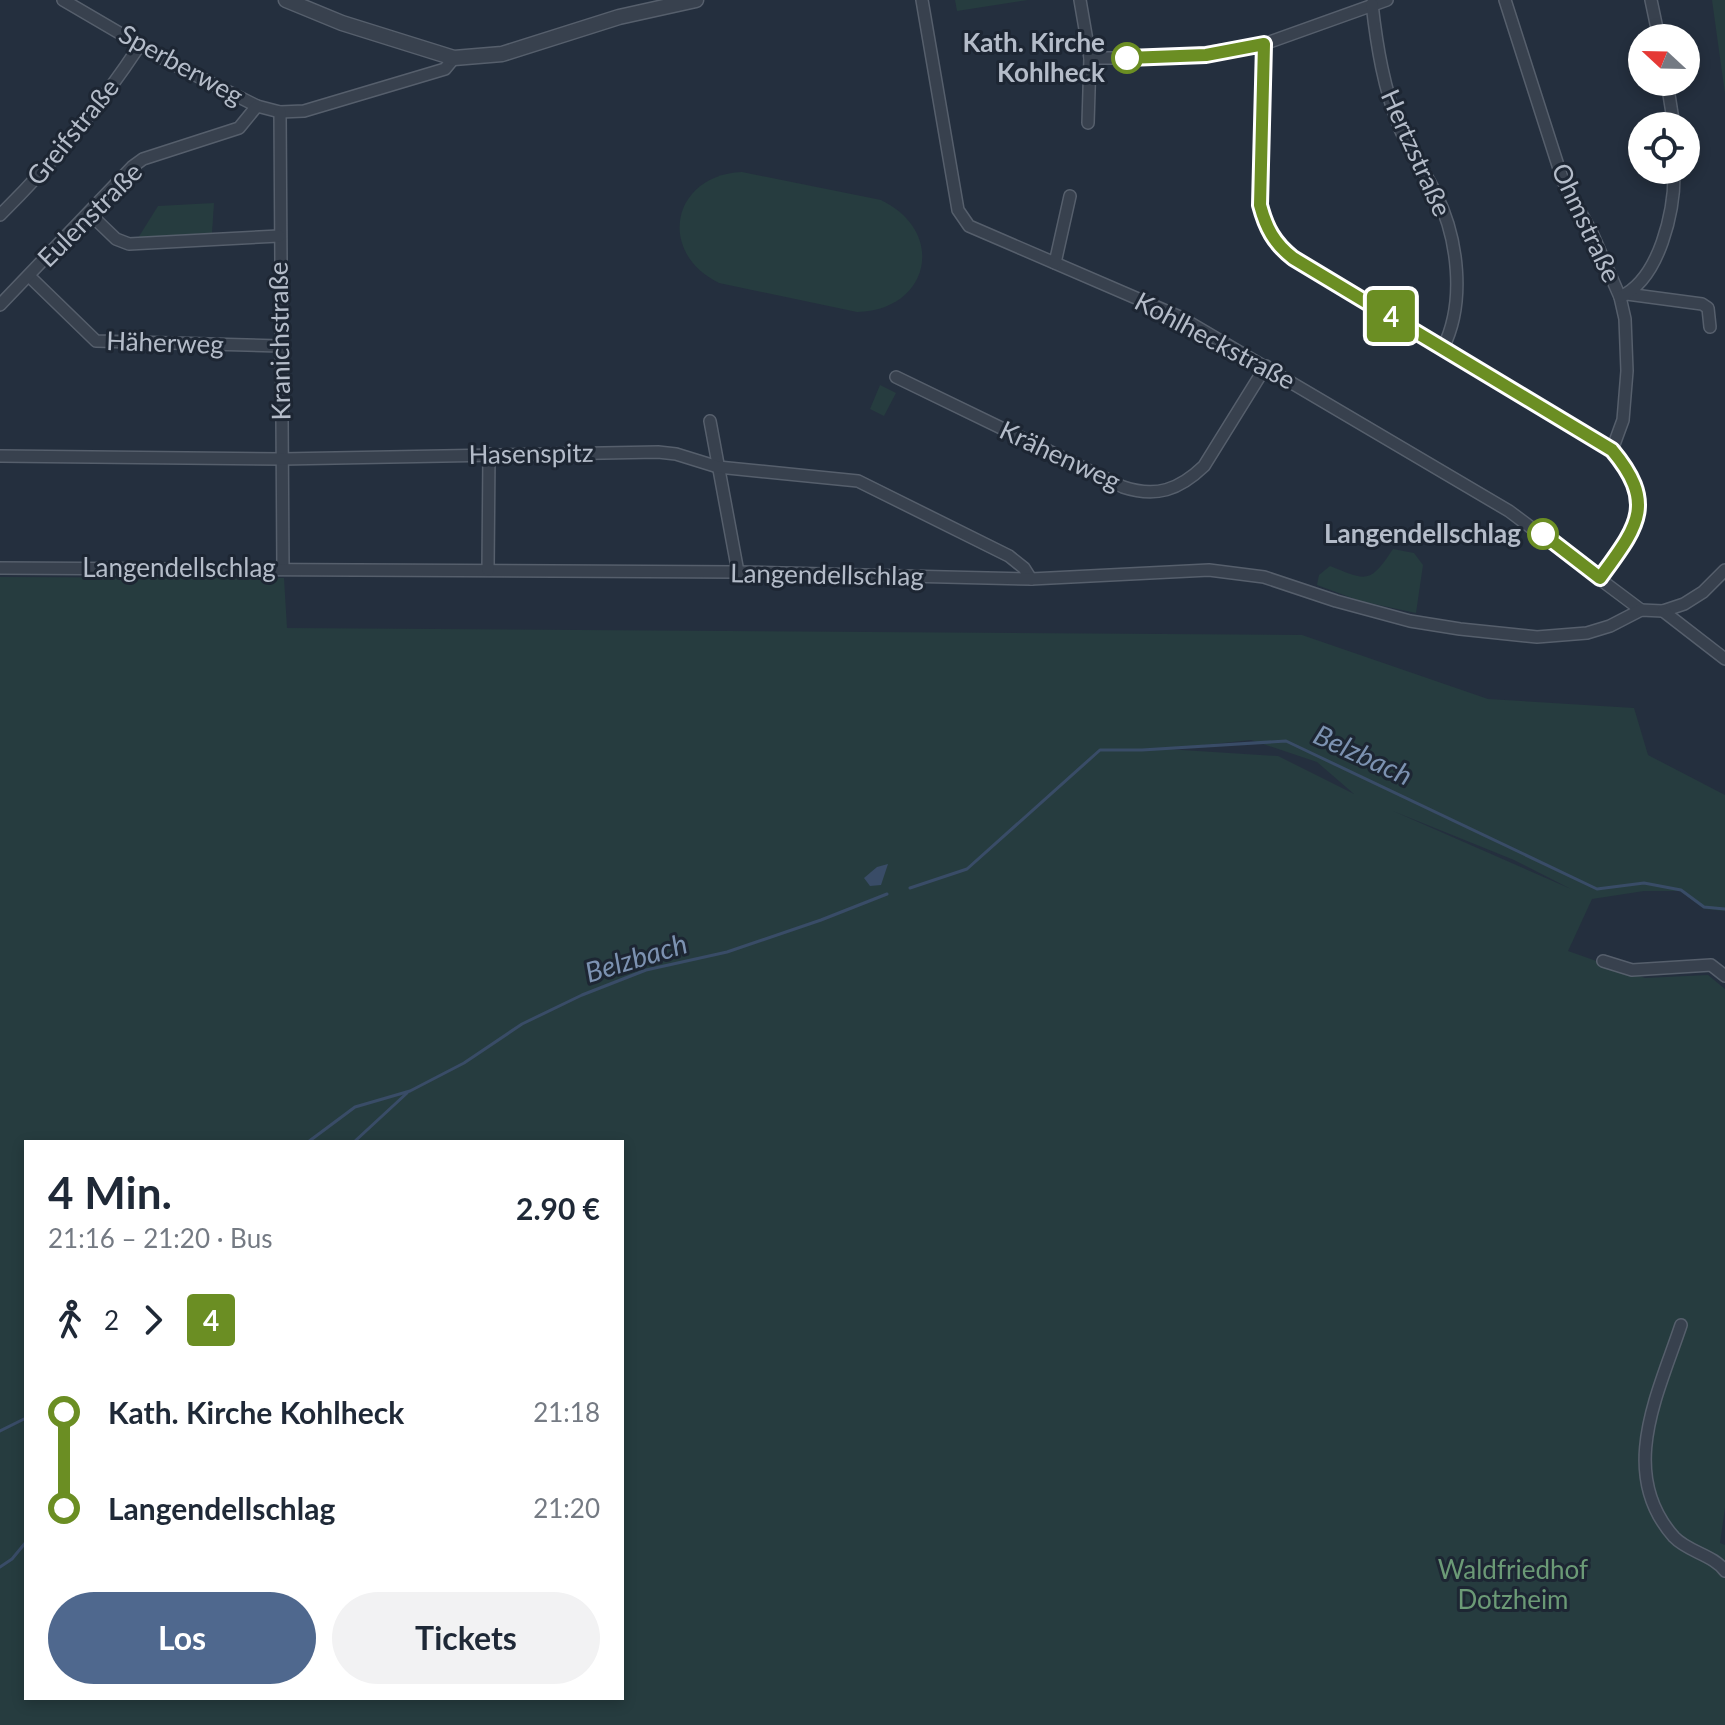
<!DOCTYPE html>
<html lang="de">
<meta charset="utf-8">
<style>
:root{--surface:#fff;--page:#f2f2f3;--text:#1f2937;--muted:#747a83;--accent:#4f688e}
body{margin:0;font-family:Lato,sans-serif;background:var(--page);color:var(--text);height:100vh;display:flex;flex-direction:column;font-size:30px;white-space:nowrap}
*{box-sizing:border-box;margin:0}
p{font-size:26px;color:var(--muted)}
.icon{flex:none;width:44px;height:44px;fill:none;stroke:currentColor;stroke-width:2;stroke-linecap:round;stroke-linejoin:round}
.map{position:relative;flex:1;overflow:hidden}
.sheet{position:absolute;left:24px;top:1140px;width:600px;height:560px;display:flex;flex-direction:column;background:var(--surface);border-radius:0px;box-shadow:0 4px 12px #0003}
.sheet>*{flex:none}
.badge{padding:0 16px;border-radius:6px;font-size:28px;line-height:52px}
.needle{width:52px;rotate:292deg}
.fabs{position:absolute;left:1628px;top:24px;display:grid;gap:16px}
.fabs a{display:grid;place-items:center;width:72px;height:72px;border-radius:50%;background:var(--surface);box-shadow:0 4px 12px #0003;font-size:40px}
.map>.badge{position:absolute;translate:-50% -50%;box-shadow:0 0 0 4px #fff}
.legs{display:flex;align-items:center;gap:12px;height:88px;padding:0 24px;font-size:26px}
.legs p{margin-inline-start:auto}
.overview{display:flex;align-items:center;justify-content:space-between;height:136px;padding:0 24px}
h1{font-size:44px;font-weight:700;line-height:60px}
.action{display:flex;gap:16px;margin-top:auto;padding:16px 24px}
.action a{flex:1;height:92px;border-radius:48px;background:var(--accent);color:#fff;font-size:32px;font-weight:700;line-height:92px;text-align:center}
.action a+a{background:var(--page);color:var(--text)}
ul{padding:0 24px;list-style:none}
li{display:flex;align-items:center;gap:28px;height:96px;font-size:30px}
li i{display:grid;place-items:center;width:12px;height:100%;margin:0 10px;background:currentColor}
li i::after{content:'';width:20px;height:20px;margin:-10px;border:6px solid;border-radius:50%;background:var(--surface)}
li p{margin-inline-start:auto}
li:first-child i{background:linear-gradient(#0000 50%,currentColor 0)}
li:last-child i{background:linear-gradient(currentColor 50%,#0000 0)}
.map>svg:first-child{display:block}
</style>
<div class="map">
<svg width="1725" height="1725" viewBox="0 0 1725 1725">
<rect width="100%" height="100%" fill="#242f3e"/>
<g fill="#263c3f" fill-rule="evenodd">
<path d="M955,0H1028L957,11Z"/>
<path d="M1712,0H1725V94Z"/>
<path d="M742,172L881,200C947,232 930,310 857,312L719,283C656,252 672,175 742,172Z"/>
<path d="M214,203L212,233L138,238L158,206Z"/>
<path d="M880,385L896,393L884,416L870,409Z"/>
<path d="M1393,549L1414,553L1423,565L1416,613L1360,601L1317,585L1319,575L1330,566C1367,581 1370,584 1393,549Z"/>
<path d="M0,577L284,578L287,628L1302,635L1488,699L1634,708L1648,755L1725,795V911L1705,909L1680,891H1644L1592,899L1568,951L1645,978L1708,975L1725,989V1508L1720,1543L1725,1545V1725H0ZM1251,740L1317,762L1354,794L1278,756L1166,749ZM1393,811L1514,860L1571,889ZM26,1142H622V1698H26Z"/>
</g>
<path fill="#394c67" d="M888,864L881,885L870,886L864,878L877,867Z"/>
<g fill="none" stroke-linecap="round" stroke-linejoin="round">
<g stroke="#394c67" stroke-width="3">
<path d="M910,888L967,869L1100,750H1142L1286,741L1597,889L1644,883L1681,890L1704,907L1725,909"/>
<path d="M308,1142L355,1107L410,1091L464,1063L522,1024L582,995L646,970L727,952L821,920L887,894"/>
<path d="M354,1142L407,1093"/>
<path d="M0,1431L26,1418"/>
<path d="M0,1567L12,1559L26,1542"/>
</g>
<defs>
<g id="minor">
<path d="M63,0L169,62L257,106L280,112L304,111L445,69L454,58"/>
<path d="M922,0L958,210L969,226L1180,317L1509,511L1641,610"/>
<path d="M1080,0L1090,58H1171L1264,44L1387,0"/>
<path d="M1505,0L1563,181L1592,233L1620,297L1625,319L1627,371L1623,420L1612,450"/>
<path d="M1651,0L1659,38"/>
<path d="M1372,4C1377,48 1384,89 1400,129C1410,152 1425,171 1436,194C1458,238 1466,302 1443,348"/>
<path d="M1264,44L1260,205L1271,235L1293,258L1612,450C1659,505 1636,528 1600,578"/>
<path d="M1667,82L1674,126"/>
<path d="M280,112L283,569"/>
<path d="M1088,123L1090,58"/>
<path d="M90,214L116,239L129,244L279,236"/>
<path d="M0,215C53,163 99,107 140,45"/>
<path d="M1055,263L1070,196"/>
<path d="M29,276L96,341L280,346"/>
<path d="M1627,294L1702,304L1708,308L1710,327"/>
<path d="M1620,297C1660,279 1675,210 1674,170"/>
<path d="M0,305L132,167L143,159L239,128L257,106"/>
<path d="M896,377L1123,487C1156,498 1179,490 1204,466L1266,366"/>
<path d="M710,421L738,572"/>
<path d="M0,456L282,459L658,452L676,454L718,467L858,481L1009,556L1024,568L1031,579"/>
<path d="M0,568L738,572L1031,579L1209,570L1264,577L1336,601L1410,621L1460,629L1537,637L1587,633L1610,626L1641,610L1663,611L1684,604L1703,592L1725,570"/>
<path d="M488,570L489,454"/>
<path d="M1663,611L1725,659"/>
<path d="M1603,961L1632,970L1711,965L1725,976"/>
<path d="M1681,1325C1658,1394 1617,1473 1674,1537C1688,1552 1714,1555 1725,1571"/>
</g>
<path id="tertiary" d="M286,0L342,23L454,58L502,54L619,17L696,0"/>
</defs>
<use href="#minor" stroke="#565f6c" stroke-width="14"/>
<use href="#tertiary" stroke="#565f6c" stroke-width="17"/>
<use href="#minor" stroke="#38414e" stroke-width="11"/>
<use href="#tertiary" stroke="#38414e" stroke-width="14"/>
</g>
<g fill="none" stroke-linecap="round" stroke-linejoin="round">
<defs>
<path id="line-1" d="M1127,58L1206,55L1264,44L1260,205C1266,228 1274,243 1293,258L1612,450C1658,505 1636,528 1600,578L1543,534"/>
</defs>
<use href="#line-1" stroke="#fff" stroke-width="18"/>
<use href="#line-1" stroke="#6b8e23" stroke-width="12"/>
</g>
<g fill="#fff" stroke="#6b8e23" stroke-width="4">
<circle cx="1127" cy="58" r="14"/>
<circle cx="1543" cy="534" r="14"/>
</g>
<g text-anchor="middle" stroke-width="6" stroke-linejoin="round" paint-order="stroke">
<g font-size="26" font-weight="bold" fill="#b4bcc9" stroke="#1d2633" text-anchor="end">
<text x="1105" y="52">Kath. Kirche<tspan x="1105" dy="30">Kohlheck</tspan></text>
<text x="1521" y="543">Langendellschlag</text>
</g>
<g font-size="26" fill="#b4bcc9" stroke="#1d2633">
<text transform="translate(181 65) rotate(29)" y="9">Sperberweg</text>
<text transform="translate(73 132) rotate(-51)" y="9">Greifstraße</text>
<text transform="translate(1416 153) rotate(66)" y="9">Hertzstraße</text>
<text transform="translate(90 215) rotate(-45)" y="9">Eulenstraße</text>
<text transform="translate(1586 223) rotate(65)" y="9">Ohmstraße</text>
<text transform="translate(280 341) rotate(-91)" y="9">Kranichstraße</text>
<text transform="translate(1215 341) rotate(28)" y="9">Kohlheckstraße</text>
<text transform="translate(165 343) rotate(2)" y="9">Häherweg</text>
<text transform="translate(531 454) rotate(-1)" y="9">Hasenspitz</text>
<text transform="translate(1060 456) rotate(25)" y="9">Krähenweg</text>
<text x="179" y="577">Langendellschlag</text>
<text transform="translate(827 575) rotate(1)" y="9">Langendellschlag</text>
</g>
<g font-size="26" fill="#6b9a76" stroke="#1d2633">
<text x="1513" y="1579">Waldfriedhof<tspan x="1513" dy="30">Dotzheim</tspan></text>
</g>
<g font-size="28" font-style="italic" fill="#7c92b1" stroke="#1d2633">
<text transform="translate(1363 755) rotate(25)" y="10">Belzbach</text>
<text transform="translate(636 958) rotate(-17)" y="10">Belzbach</text>
</g>
</g>
</svg>
<div class="fabs">
<a><svg class="needle" viewBox="-14 -14 28 28"><path d="M0-13l5 13h-10z" fill="#e53935"/><path d="M0 13l5-13h-10z" fill="#747a83"/></svg></a>
<a><svg class="icon" aria-label="locate" viewBox="0 0 24 24"><circle cx="12" cy="12" r="6"/><path d="M12 2v4M12 18v4M2 12h4M18 12h4"/></svg></a>
</div>
<b class="badge" style="left:1391px;top:316px;background:#6b8e23;color:#fff">4</b>
<section class="sheet">
<div class="overview"><div><h1>4 Min.</h1><p>21:16 – 21:20 · Bus</p></div><b>2.90 €</b></div>
<div class="legs"><svg class="icon" aria-label="walk" viewBox="0 0 24 24"><circle cx="13" cy="4" r="2"/><path d="M13 8l-2 6 4 7M11 14l-3 7M7 12l3-4h3l4 4"/></svg>2<svg class="icon" aria-label="forward" viewBox="0 0 24 24"><path d="M9 5l7 7-7 7"/></svg><b class="badge" style="background:#6b8e23;color:#fff">4</b></div>
<ul>
<li><i style="color:#6b8e23"></i><b>Kath. Kirche Kohlheck</b><p>21:18</p></li>
<li><i style="color:#6b8e23"></i><b>Langendellschlag</b><p>21:20</p></li>
</ul>
<div class="action"><a>Los</a><a>Tickets</a></div>
</section>
</div>
